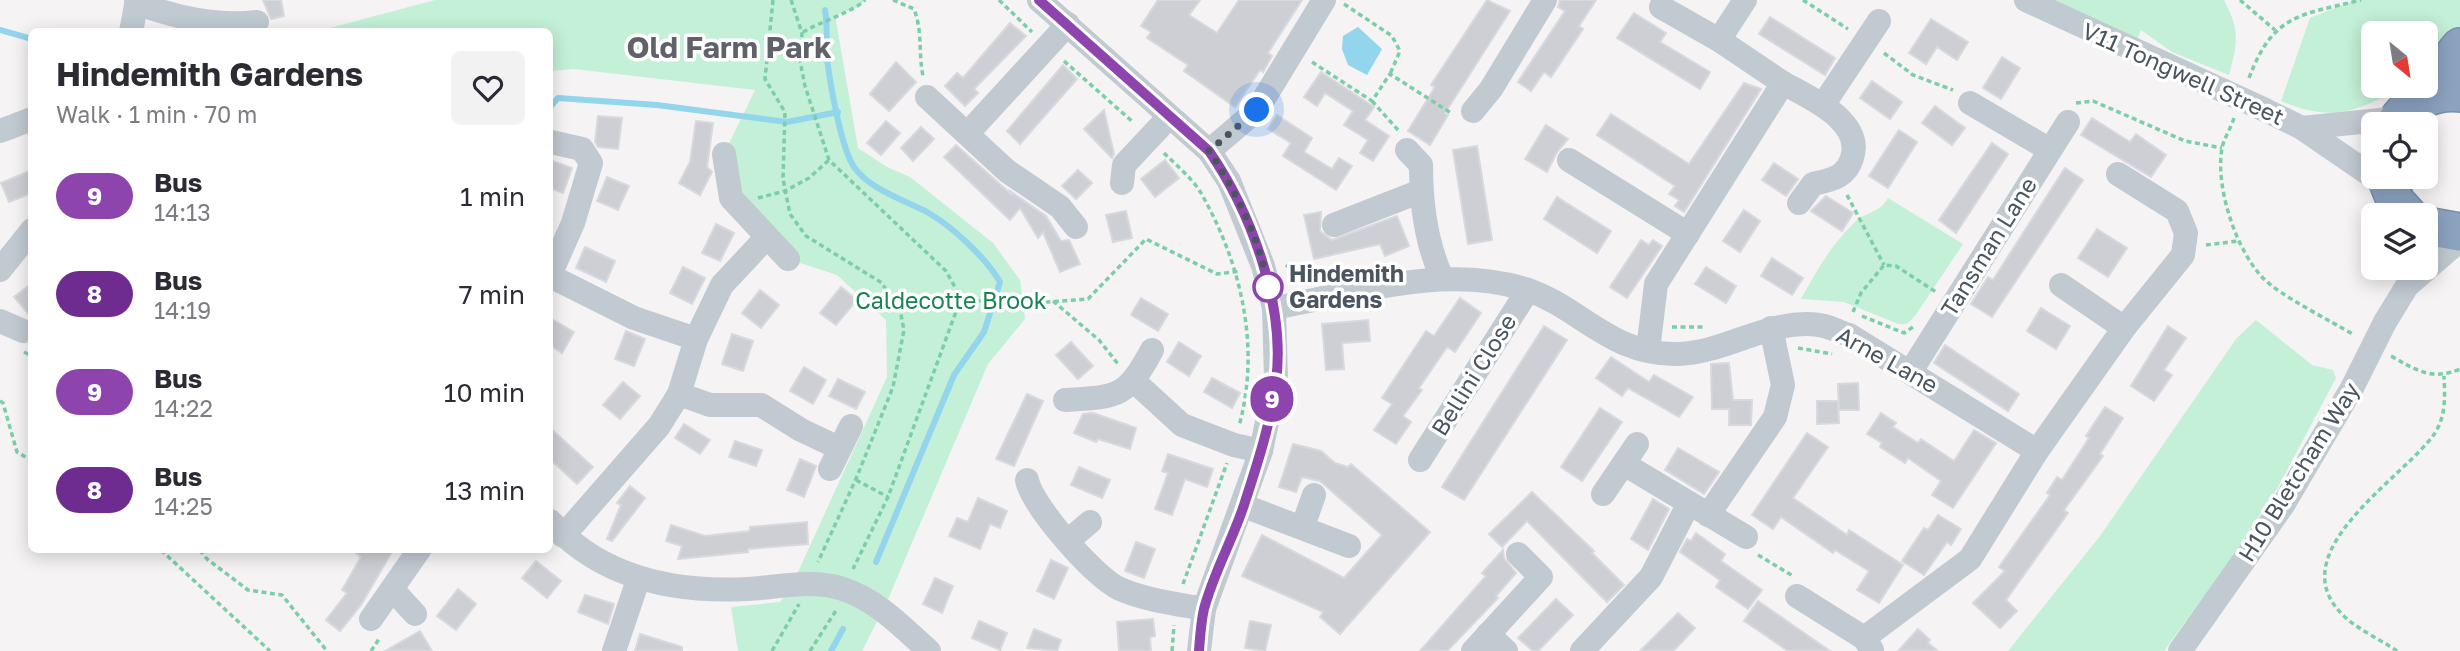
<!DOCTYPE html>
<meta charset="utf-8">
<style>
:root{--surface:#fff;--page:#f2f2f3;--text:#2b2b33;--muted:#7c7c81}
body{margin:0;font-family:"Golos Text",sans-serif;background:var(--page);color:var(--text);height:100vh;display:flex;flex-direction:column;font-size:26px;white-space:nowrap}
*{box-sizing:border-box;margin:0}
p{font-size:23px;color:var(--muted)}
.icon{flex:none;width:38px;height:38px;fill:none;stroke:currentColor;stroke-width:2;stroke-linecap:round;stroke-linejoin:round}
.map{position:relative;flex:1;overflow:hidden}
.details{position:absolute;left:28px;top:28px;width:525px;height:525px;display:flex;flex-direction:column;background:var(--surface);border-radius:10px;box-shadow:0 4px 18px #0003}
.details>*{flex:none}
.badge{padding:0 14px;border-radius:23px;font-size:24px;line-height:46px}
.needle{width:46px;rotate:150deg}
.buttons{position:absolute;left:2361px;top:21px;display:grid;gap:14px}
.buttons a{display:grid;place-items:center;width:77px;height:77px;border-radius:10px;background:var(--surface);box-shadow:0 4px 18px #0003;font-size:35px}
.you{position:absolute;width:35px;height:35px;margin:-18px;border:5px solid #fff;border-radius:50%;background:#1a73e8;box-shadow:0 0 0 10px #1a73e833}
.map>.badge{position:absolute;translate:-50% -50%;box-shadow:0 0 0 4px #fff}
.round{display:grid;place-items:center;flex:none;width:74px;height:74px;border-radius:10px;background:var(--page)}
.headline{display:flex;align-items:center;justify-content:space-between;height:119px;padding:0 28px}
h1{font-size:33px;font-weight:700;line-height:52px}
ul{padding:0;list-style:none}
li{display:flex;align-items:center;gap:21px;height:98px;padding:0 28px}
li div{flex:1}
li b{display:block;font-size:26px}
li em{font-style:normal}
li .badge{min-width:77px;font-weight:700;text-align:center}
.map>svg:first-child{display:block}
</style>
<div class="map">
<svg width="2460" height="651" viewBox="0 0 2460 651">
<rect width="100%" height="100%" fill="#f5f3f3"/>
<g fill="#c4f0d7">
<path d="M435,0H865L859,7L835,15L858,148L887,167L910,177L993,243L1020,280L1025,319L988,364L886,604L862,651H738L731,607L780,602L793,583L887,377L886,320L837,275L788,259L749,217L724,154L755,90L574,69L550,71V32H315Z"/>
<path d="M2051,0H2224C2240,30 2238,43 2229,75L2172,52L2141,30L2136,42Z"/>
<path d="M2355,0H2460V31L2426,66V33H2373V86H2403C2358,112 2331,123 2281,101L2310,18Z"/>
<path d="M1888,198L1963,244L1915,316L1907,324H1898L1844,302L1801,299C1816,272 1831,245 1854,223C1865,212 1880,213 1888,198Z"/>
<path d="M2256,320L2312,365L2333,370L2336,378L2277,489L2224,569L2164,651H2008L2100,536L2236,339Z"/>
</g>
<path fill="#92d5ec" d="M1358,27L1382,49L1367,75L1348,65L1342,49L1343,36Z"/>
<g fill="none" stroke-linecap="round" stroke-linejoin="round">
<g stroke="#92d5ec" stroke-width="6">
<path d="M825,10C828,27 826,42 827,58C830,83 841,148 854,167C869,189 904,200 927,212C952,226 986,258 1000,282L984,332L954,375L876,562"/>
<path d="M0,30L32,39"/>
<path d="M550,107L558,98L657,105L787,122L838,112"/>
<path d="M831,651L843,629"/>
</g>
</g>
<g fill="#cdcfd5" stroke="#d7d9de" stroke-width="2">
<path d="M263,0H281L284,16L271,19Z"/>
<path d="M1158,0H1200L1189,15L1217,33L1239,0H1302L1268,53L1272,56L1263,72L1260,70L1235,107L1184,71L1188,65L1147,38L1151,32L1141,26Z"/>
<path d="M1487,0L1510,11L1445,113L1448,115L1430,145L1408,131L1435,87L1431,85Z"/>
<path d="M1560,0H1596L1579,26L1583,29L1551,77L1544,72L1531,91L1518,82L1565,11L1558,7Z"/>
<path d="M1634,13L1666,33L1660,42L1710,72L1700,89L1617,38Z"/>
<path d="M1770,17L1835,58L1825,75L1759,34Z"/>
<path d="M1931,19L1968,42L1957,60L1937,47L1926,64L1909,53Z"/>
<path d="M1010,23L1026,36L974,89L978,93L965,106L945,86L957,73L963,78Z"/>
<path d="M2002,57L2020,68L2001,99L1983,88Z"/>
<path d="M896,62L916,82L889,111L870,94Z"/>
<path d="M1063,65L1077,79L1020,144L1007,131Z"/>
<path d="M1321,72L1374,107L1365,120L1389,136L1373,161L1360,153L1368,140L1344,125L1353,111L1325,93L1317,106L1304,97Z"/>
<path d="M1872,81L1902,102L1890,119L1860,98Z"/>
<path d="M1744,83L1761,89L1684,212L1675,206L1679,200L1669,194L1675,186L1597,135L1611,114L1689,164Z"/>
<path d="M1935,106L1965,128L1952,145L1922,123Z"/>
<path d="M1104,110L1114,154L1112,158L1084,129Z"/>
<path d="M1277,115L1312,138L1304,152L1332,169L1339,158L1352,166L1336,190L1283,156L1291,143L1268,129Z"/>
<path d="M598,116L622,118L618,149L598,147L595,142Z"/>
<path d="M2092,118L2130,142L2136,134L2166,155L2151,177L2081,135Z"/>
<path d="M696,121L713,123L707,167L712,172L700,195L679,183L690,162Z"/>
<path d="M886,121L900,133L881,155L867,143Z"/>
<path d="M1546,125L1568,139L1557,152L1547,172L1525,159Z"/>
<path d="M921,127L934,139L913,161L901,148Z"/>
<path d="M1899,130L1917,142L1888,188L1869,176Z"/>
<path d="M1992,143L2008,154L1956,233L1939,220Z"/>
<path d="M956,145L1011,194L1010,191L1046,216L1061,241L1069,240L1080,264L1060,272L1043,232L1038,238L1020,208L1010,220L944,157Z"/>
<path d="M1477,146L1492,240L1468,244L1453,150Z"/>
<path d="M550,160L572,168L563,193L550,188Z"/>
<path d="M1165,160L1179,178L1155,197L1141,179Z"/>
<path d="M1774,163L1798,179L1786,196L1762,180Z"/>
<path d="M2065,168L2083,180L1992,317L1971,304L1988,277L1993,280Z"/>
<path d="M32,170V193L9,202L1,183Z"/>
<path d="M1078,170L1092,183L1076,199L1062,186Z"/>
<path d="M607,177L629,186L618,210L597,201Z"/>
<path d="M1826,196L1853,213L1842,231L1811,211Z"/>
<path d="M1557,197L1611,231L1597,253L1544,219Z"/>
<path d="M1744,210L1760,221L1740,252L1723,241Z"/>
<path d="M1126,211L1132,238L1113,242L1106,215Z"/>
<path d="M1321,212L1320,231L1332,240L1397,216L1409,246L1385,256L1380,244L1314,259L1304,215Z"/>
<path d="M716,224L734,233L720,261L702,253Z"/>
<path d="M2097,229L2127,248L2108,277L2078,258Z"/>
<path d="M1641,240L1649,245L1653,240L1662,246L1627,298L1610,287Z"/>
<path d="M585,247L615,261L606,282L576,268Z"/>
<path d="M1772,258L1803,278L1792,295L1761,276Z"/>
<path d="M683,267L705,278L692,304L670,293Z"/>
<path d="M1706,267L1736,286L1726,303L1695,284Z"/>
<path d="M32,283V318L14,297Z"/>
<path d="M841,287L857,300L836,325L820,313Z"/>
<path d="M760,290L779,305L761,328L742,313Z"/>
<path d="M1141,298L1168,314L1158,331L1131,315Z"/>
<path d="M1460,298L1481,313L1455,352L1447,347L1419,388L1422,390L1403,416L1411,422L1396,444L1374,430L1392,404L1382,398L1426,331L1434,336Z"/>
<path d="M2041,308L2070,326L2056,349L2027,331Z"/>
<path d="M550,318L574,332L562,353L550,345Z"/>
<path d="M1368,320L1370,341L1342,343L1344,369L1326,370L1322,324Z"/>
<path d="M1544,326L1567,340L1464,500L1442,487Z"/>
<path d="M2168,326L2186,338L2164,370L2172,375L2154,401L2131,386Z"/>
<path d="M626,331L645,339L634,366L615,359Z"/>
<path d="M732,334L753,341L743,371L722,364Z"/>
<path d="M1071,342L1093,366L1078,379L1056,355Z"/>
<path d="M1179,342L1201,356L1189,376L1167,362Z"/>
<path d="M1945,345L2019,394L2008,411L1934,363Z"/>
<path d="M1611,357L1649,382L1654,375L1693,397L1679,417L1628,388L1622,396L1596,378Z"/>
<path d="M1729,363L1733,400H1752L1751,425H1729V409H1712L1711,364Z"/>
<path d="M804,367L826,380L813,404L790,391Z"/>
<path d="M1212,378L1240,393L1232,408L1204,392Z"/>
<path d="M838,379L865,392L856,409L829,396Z"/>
<path d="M623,382L640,396L620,419L603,405Z"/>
<path d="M1858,383L1859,410H1839L1838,384Z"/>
<path d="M1027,394L1043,401L1014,466L996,459Z"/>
<path d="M1817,401H1838L1839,423L1817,424Z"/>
<path d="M2105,407L2123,418L2100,454L2103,456L2064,510L2068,513L2006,600L2017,611L2000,628L1973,603L2005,571L1999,567L2050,495L2047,493L2057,477L2062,480L2089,438L2086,436Z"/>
<path d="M1600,408L1622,422L1582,481L1561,467Z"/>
<path d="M1093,413L1136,428L1130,449L1098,439L1096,442L1074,433L1083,414Z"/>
<path d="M1881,413L1896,423L1893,427L1918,443L1921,439L1954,461L1974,430L1996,443L1953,508L1932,495L1941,481L1908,458L1905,463L1880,447L1882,443L1867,434Z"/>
<path d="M684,424L710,440L700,454L675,438Z"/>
<path d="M550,428L593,467L577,484L550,459Z"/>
<path d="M1807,433L1828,447L1793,498L1847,535L1849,530L1903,565L1879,603L1857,590L1869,571L1835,550L1833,553L1781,517L1773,529L1752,515Z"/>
<path d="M735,441L762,450L756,466L729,457Z"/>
<path d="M1293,444L1321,451L1335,463L1348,467L1351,464L1430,532L1340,634L1320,617L1323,612L1242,576L1262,535L1344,578L1382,535L1320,481L1302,477L1296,492L1279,487Z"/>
<path d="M1678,448L1719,472L1704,494L1665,470Z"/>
<path d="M1168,454L1213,469L1207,487L1185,479L1172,515L1155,509L1168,473L1162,471Z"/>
<path d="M800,459L816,466L804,497L787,490Z"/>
<path d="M1079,467L1110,480L1102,498L1071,485Z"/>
<path d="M630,486L645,498L612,541L607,539L621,505L617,503Z"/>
<path d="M1532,492L1594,551L1592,553L1624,585L1607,602L1527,521L1502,547L1489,534Z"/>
<path d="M978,498L1007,511L1000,528L990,524L980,549L949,536L957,518L968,522Z"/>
<path d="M1653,499L1669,509L1648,550L1631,539Z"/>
<path d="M1938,515L1961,529L1951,545L1947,542L1924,575L1902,561L1924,528L1928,530Z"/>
<path d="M807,522L808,544L748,549V552L678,559L682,546L666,541L671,525L705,536L750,531V527Z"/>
<path d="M1696,533L1725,554L1721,561L1762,590L1748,609L1716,587L1720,580L1680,552L1687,539L1691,541Z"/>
<path d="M1136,542L1155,549L1144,578L1125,571Z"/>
<path d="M352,550H393L361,605L340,631L326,620L347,593L342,590L361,557Z"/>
<path d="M1503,550L1504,558L1516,573L1496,596L1498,598L1447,651H1420L1486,576L1482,573Z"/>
<path d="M1051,560L1068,568L1054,599L1037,591Z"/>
<path d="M536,561L561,581L547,598L522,578Z"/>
<path d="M935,578L953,586L942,613L923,604Z"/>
<path d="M458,589L476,604L456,630L437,616Z"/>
<path d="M585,595L614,604L608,624L578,612Z"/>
<path d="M1556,599L1573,615L1538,651H1533L1518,638Z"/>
<path d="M1758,601L1787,621L1830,651H1788L1759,631L1744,621Z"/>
<path d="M1678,613L1695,628L1682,642L1673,651H1640Z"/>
<path d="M1153,619L1155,636L1150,637L1151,651H1119L1117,622Z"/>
<path d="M979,621L1007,633L1000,650L972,638Z"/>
<path d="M1250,621L1271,625L1265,651L1245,648Z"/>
<path d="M1034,629L1061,640L1057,651L1027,648Z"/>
<path d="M1918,629L1930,640L1928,643L1938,651H1898Z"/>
<path d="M420,631L432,651H385Z"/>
<path d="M640,634L682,647V651H635Z"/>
</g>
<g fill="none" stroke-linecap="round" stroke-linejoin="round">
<defs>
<g id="highway">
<path d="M2414,104L2460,47"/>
<path d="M2395,124C2408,102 2435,90 2460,93"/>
<path d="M2386,177L2396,202L2408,215"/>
<path d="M2426,226L2460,232"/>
</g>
</defs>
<use href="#highway" stroke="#778eac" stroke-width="40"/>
<g stroke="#7bcea9" stroke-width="3.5" stroke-dasharray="5 3.5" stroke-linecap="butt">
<path d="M773,0L765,79L785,112L783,179L790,214L806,236L882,283L901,315L904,330L893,387L856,479L818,562"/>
<path d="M791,0L802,33L800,61L805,86L829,160L946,271L961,298L888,497L853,569"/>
<path d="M893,0L914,9C923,33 918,51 923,76"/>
<path d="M999,0L1032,32"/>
<path d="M1803,0L1848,29"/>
<path d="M2240,0L2275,30"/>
<path d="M1344,4L1392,36L1400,51L1390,74"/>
<path d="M803,32C818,23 857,10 865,0"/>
<path d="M1884,53L1913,75L1953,90"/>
<path d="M1064,61L1134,123"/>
<path d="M1312,62L1372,101L1390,74L1451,113"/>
<path d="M2249,78C2273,14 2300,15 2361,0"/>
<path d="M1372,101L1398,130"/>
<path d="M2076,103L2093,101L2185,141L2222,148"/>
<path d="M2234,118C2231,128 2224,138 2222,148C2215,187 2236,250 2263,278C2279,295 2331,321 2354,335"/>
<path d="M1164,153C1176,165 1192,178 1201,193C1241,263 1261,347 1239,426"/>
<path d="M1847,195L1884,265"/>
<path d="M758,198L785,191L809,178L829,160"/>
<path d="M2206,245L2238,241"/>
<path d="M1286,265L1305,280"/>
<path d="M961,298L1007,305L1088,299L1146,239L1217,274L1241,271"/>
<path d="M1053,301L1099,340L1118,364"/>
<path d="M1853,312L1861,293L1884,265L1896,266L1936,292"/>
<path d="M1862,316L1904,333L1913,327"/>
<path d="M1672,327H1703"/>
<path d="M1798,348L1832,354"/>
<path d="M24,352L32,356"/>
<path d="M2391,356C2416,370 2432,381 2460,369"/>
<path d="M0,401L3,403L17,452L32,461"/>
<path d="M856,480L888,497"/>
<path d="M161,550L270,651"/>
<path d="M200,550L207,559L248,590L282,595L327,651"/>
<path d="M1758,555L1793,576"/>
<path d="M1183,584L1227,463"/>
<path d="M371,651L379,639"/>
<path d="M772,651L799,604"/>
<path d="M810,651L837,609"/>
<path d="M1172,651L1174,625"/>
<path d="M2397,651C2380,639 2354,628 2340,612C2282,550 2405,477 2435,433C2446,416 2445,395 2444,376"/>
</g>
<g stroke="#c1c9d1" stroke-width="24">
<path d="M1039,0L1209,151L1229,181L1263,266L1274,308L1276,379L1261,451L1204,609L1199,651"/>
<path d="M2026,0L2224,91"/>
<path d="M136,3C175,17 215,27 257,22"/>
<path d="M131,32L137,0"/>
<path d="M1719,40L1745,0"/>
<path d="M1783,83C1810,98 1864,121 1852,158C1846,178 1830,180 1813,184L1799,203"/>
<path d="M927,97L1007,171L1060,207L1076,227"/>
<path d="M1970,103L2050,150"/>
<path d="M1823,105L1879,21"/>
<path d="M2263,109L2302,128L2388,187"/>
<path d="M1473,111L1491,89L1545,0"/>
<path d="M2302,128L2399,118"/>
<path d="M0,131L32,119"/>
<path d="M967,134L1068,24"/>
<path d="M1407,150L1421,165C1421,204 1426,243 1442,278"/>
<path d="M1209,151L1257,110L1324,0"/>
<path d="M724,154L731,198L788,259"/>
<path d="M1569,160L1688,234"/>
<path d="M1122,183L1124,165L1169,117"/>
<path d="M1334,225L1421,191"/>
<path d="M0,270L32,230"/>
<path d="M550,275L573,223L591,163L582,149L551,142"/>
<path d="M550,276L634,318L696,339"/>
<path d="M2061,285L2124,328"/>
<path d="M1274,308C1355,293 1444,264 1525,289C1581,307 1610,356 1679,354C1728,352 1770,318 1819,325C1829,326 1839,332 1849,335L2037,451"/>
<path d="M0,321L23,331"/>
<path d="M2385,322L2407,286L2460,240"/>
<path d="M1648,350L1656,284L1783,83L1719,40L1661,7"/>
<path d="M1911,371L2068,122"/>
<path d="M1135,382L1182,425L1234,445L1261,451"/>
<path d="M679,394L710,405H761L801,430L839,448"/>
<path d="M1065,400C1118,397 1126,398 1152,350"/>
<path d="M1420,460L1528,290"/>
<path d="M1624,464L1746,537"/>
<path d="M830,469L851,426"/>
<path d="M1027,480C1032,506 1095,578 1120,589C1145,600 1177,604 1204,609"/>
<path d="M1603,494L1637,444"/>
<path d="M1244,506L1349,546"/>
<path d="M1708,515L1775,417L1783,385L1771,328"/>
<path d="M550,521C601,578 673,593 748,589C780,587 811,579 843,589C877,600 903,628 929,651"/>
<path d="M1303,526L1314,495"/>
<path d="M563,536L659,426L679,394L696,339L722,285L766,238"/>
<path d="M1069,540L1090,522"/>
<path d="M393,590L415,614"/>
<path d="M1797,596L1864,638L1872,650"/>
<path d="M371,619L419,550"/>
<path d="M1488,634L1506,651"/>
<path d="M1864,638L1970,559L2037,451L2124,328L2183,255L2186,233L2177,211L2118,174"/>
<path d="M614,651L638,580"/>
<path d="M1473,651L1541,577L1518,554"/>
<path d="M1582,651L1651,577L1689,503"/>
<path d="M2180,651L2283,505L2352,388"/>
</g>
<use href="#highway" stroke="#8ca3c0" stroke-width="37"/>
<g stroke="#c1c9d1" stroke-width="24">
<path d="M2224,91L2263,109"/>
<path d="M2352,388L2385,322"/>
</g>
</g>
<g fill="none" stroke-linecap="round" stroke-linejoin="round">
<defs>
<path id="line" d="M1039,0L1209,151C1251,212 1286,306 1276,381C1271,423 1257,465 1244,505C1233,539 1213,574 1204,609C1201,622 1200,637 1199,651"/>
</defs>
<use href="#line" stroke="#fff" stroke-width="16"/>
<use href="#line" stroke="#8e44ad" stroke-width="10"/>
<path stroke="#4a5560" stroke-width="7" stroke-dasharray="0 12.6" d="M1257,110L1209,151C1236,191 1260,239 1268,287"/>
</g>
<circle fill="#fff" stroke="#8e44ad" stroke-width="3.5" cx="1268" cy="287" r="14"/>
<g text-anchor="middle" stroke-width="7" stroke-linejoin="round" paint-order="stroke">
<g font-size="23" fill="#4a5560" stroke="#fff">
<text transform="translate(2183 74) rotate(24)" y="8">V11 Tongwell Street</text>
<text transform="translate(1989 247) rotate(-58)" y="8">Tansman Lane</text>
<text transform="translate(1887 360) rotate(29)" y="8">Arne Lane</text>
<text transform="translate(1474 375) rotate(-58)" y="8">Bellini Close</text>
<text transform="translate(2299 472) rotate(-58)" y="8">H10 Bletcham Way</text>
</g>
<g font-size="23" font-weight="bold" fill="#4a5560" stroke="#fff" text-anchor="start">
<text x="1289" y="282">Hindemith<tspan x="1289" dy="26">Gardens</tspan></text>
</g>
<g font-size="23" fill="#198353" stroke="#fff">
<text x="951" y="309">Caldecotte Brook</text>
</g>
<g font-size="30" font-weight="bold" fill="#5f6268" stroke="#fff">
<text x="729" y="58">Old Farm Park</text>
</g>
</g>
</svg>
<div class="buttons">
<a><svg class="needle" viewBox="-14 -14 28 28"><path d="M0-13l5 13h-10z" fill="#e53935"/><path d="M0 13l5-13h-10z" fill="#7c7c81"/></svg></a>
<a><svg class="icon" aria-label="locate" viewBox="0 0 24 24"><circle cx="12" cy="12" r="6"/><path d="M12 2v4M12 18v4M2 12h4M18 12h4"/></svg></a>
<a><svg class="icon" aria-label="layers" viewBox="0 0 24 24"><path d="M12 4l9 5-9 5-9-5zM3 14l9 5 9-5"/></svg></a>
</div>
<div class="you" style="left:1257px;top:110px"></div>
<b class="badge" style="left:1272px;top:399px;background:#8e44ad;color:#fff">9</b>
<section class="details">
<div class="headline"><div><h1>Hindemith Gardens</h1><p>Walk · 1 min · 70 m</p></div><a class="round"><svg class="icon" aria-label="heart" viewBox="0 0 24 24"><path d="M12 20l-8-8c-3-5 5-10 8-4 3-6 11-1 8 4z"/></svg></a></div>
<ul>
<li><span class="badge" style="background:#8e44ad;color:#fff">9</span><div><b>Bus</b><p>14:13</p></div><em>1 min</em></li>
<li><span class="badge" style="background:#6e2c91;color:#fff">8</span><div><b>Bus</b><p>14:19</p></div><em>7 min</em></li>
<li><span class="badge" style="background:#8e44ad;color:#fff">9</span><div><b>Bus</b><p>14:22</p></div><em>10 min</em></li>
<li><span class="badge" style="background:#6e2c91;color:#fff">8</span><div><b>Bus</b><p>14:25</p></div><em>13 min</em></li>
</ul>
</section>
</div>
